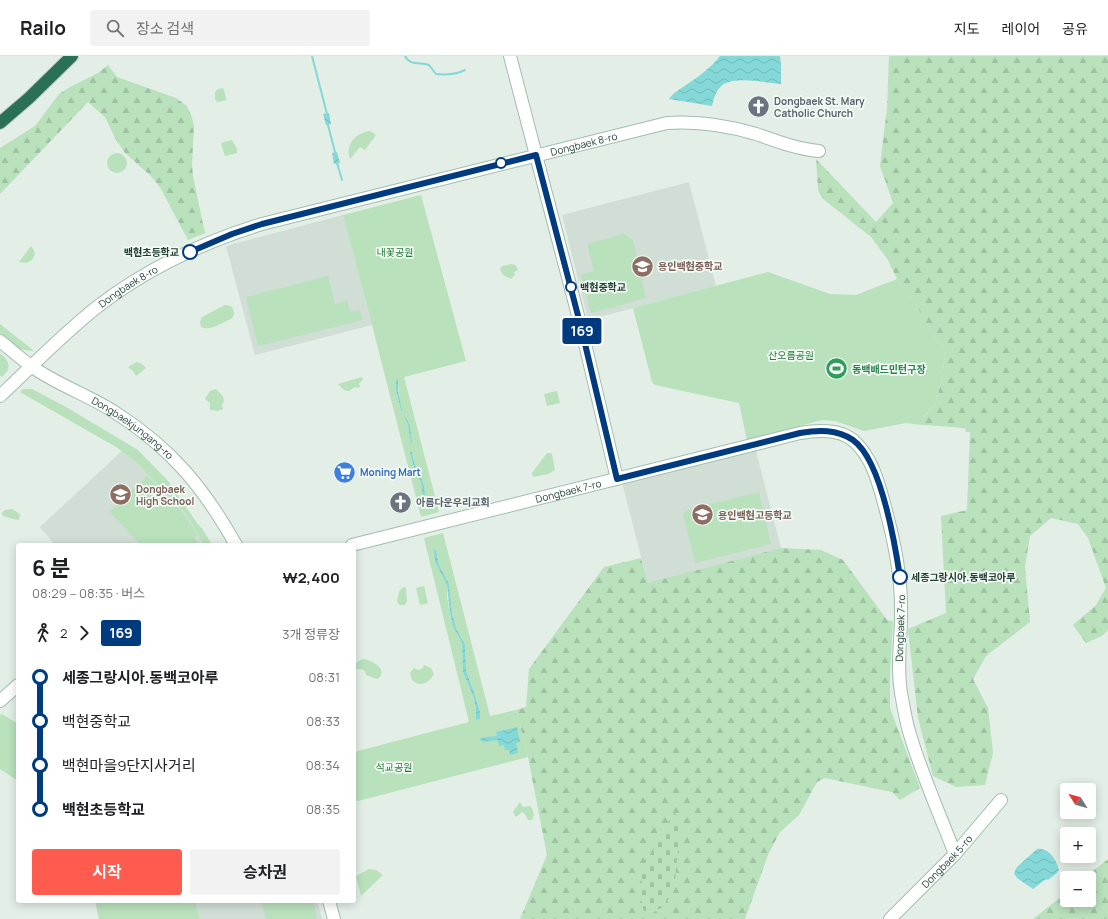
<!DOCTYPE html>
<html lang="ko">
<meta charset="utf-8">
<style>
:root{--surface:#fff;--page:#f2f2f2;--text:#202124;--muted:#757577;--line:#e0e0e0;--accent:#ff5b4e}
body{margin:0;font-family:Manrope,"Noto Sans KR",sans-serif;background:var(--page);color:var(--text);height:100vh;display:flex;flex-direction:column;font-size:15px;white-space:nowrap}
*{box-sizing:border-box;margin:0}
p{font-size:13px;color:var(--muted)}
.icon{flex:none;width:22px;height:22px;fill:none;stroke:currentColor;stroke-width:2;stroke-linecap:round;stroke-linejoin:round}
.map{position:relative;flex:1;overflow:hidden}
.side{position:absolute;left:16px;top:487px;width:340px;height:360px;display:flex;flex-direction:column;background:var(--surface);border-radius:4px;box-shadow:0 2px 10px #0003}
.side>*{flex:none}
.badge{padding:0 8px;border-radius:3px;font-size:14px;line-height:26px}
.needle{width:26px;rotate:307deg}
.buttons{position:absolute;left:1060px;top:727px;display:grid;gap:8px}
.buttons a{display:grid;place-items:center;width:36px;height:36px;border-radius:4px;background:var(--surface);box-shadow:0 2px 10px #0003;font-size:20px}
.map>.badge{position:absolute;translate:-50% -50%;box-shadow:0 0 0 2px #fff}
.legs{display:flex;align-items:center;gap:6px;height:44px;padding:0 16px;font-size:13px}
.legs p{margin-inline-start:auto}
.overview{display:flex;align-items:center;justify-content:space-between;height:68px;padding:0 16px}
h1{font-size:22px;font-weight:700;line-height:30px}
.action{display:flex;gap:8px;margin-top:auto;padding:8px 16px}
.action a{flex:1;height:46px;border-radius:4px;background:var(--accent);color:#fff;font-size:16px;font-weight:700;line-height:46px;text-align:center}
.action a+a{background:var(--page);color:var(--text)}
ul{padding:0 16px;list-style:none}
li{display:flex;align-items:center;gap:14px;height:44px;font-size:15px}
li i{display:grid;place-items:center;width:6px;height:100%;margin:0 5px;background:currentColor}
li i::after{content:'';width:10px;height:10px;margin:-5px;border:3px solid;border-radius:50%;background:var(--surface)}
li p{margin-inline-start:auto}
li:first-child i{background:linear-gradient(#0000 50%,currentColor 0)}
li:last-child i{background:linear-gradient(currentColor 50%,#0000 0)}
header{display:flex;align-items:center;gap:24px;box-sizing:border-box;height:56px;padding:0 20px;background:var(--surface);border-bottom:1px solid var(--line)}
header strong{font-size:19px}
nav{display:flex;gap:22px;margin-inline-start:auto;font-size:14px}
.search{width:280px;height:36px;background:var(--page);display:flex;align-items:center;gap:10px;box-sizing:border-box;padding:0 14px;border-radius:4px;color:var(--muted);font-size:15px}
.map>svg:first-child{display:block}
</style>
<header>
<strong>Railo</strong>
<div class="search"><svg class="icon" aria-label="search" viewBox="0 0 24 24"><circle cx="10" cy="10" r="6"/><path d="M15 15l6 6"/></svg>장소 검색</div>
<nav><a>지도</a><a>레이어</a><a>공유</a></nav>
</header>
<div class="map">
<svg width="1108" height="863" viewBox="0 0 1108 863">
<defs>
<pattern id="forest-firs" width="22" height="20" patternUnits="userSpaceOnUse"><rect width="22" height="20" fill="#b8e1bc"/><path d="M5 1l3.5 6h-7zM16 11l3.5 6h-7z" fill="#9ec2a2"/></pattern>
<pattern id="cemetery-stones" width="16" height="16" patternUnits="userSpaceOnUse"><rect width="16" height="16" fill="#b8e1bc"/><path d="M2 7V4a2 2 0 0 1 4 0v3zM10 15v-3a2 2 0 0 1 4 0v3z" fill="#9ec2a2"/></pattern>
<pattern id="water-waves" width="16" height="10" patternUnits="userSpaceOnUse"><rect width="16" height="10" fill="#84d8d7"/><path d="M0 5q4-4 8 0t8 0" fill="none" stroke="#72bab9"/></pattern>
</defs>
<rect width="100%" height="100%" fill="#e2eee6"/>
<g fill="#d0ded5">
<path d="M689,126L716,230L588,264L562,159Z"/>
<path d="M343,159L372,269L255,299L226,190Z"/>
<path d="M755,391L781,492L648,528L622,426Z"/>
<path d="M122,395L136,406L186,458L204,489H55L40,471Z"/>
<path d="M195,845H317L322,863H200Z"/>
</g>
<g fill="#b8e1bc" fill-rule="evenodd">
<path d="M223,32L227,44L217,46L215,43V36L218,33Z"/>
<path d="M370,75L376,79L365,94L360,91L350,103C345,89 355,77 370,75Z"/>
<path d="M232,84L237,93V97L225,100L221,87Z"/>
<circle cx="117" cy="107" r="10"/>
<path d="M421,139L466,305L404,321L439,456L421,461L372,269L343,159ZM397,324H398L399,343L403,357L410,369L412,386L408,369L400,351L396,334ZM410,396H412L414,406L424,429L426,448H424L421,427L413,409Z"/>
<path d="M624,178L633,184L646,242L591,257L581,219L594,215L587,188Z"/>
<path d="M31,190L35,196L33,203L27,207L19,206Z"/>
<path d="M512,208L516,210L518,214L514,216L515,219L511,223L503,219L500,213L502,210Z"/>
<path d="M768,216L830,238L856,239L897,223L918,252L935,282L946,292L942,323L935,349C925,355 923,370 906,367L864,375L835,365L822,364L747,384L739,347L655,329L652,326L633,252Z"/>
<path d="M328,220L335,248L347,245L350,256L360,254L362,264L258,290L246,241Z"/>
<path d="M225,249L231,250C235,255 235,259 231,263C223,266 209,276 201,271L200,266L202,261Z"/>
<path d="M0,268L34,295L18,293L0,277Z"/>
<path d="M0,297C10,306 12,312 2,321L0,319Z"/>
<path d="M137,306L142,308L146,312L136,320L133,315L128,311Z"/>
<path d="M362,321L363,324L359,327L360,331L357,332L355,331L349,335L344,334L338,328Z"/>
<path d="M23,333H32L66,351L138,394L168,425L197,467L203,474L212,489H204L186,458L136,406L116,391L20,336Z"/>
<path d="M216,333L223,340L224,345L222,349L223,353L218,355L210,354V347L205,343L210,335Z"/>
<path d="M557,335L560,347L547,350L544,338Z"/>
<path d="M547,397H550L552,398L555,414L548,418L533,421L532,417Z"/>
<path d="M147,420L183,457L197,479L194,482L200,489H141L109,456Z"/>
<path d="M759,436L771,488L695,507L683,458L687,454Z"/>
<path d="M12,453L20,458L19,464C16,464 5,461 2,459V457L5,454Z"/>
<path d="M443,477L490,660L516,654L528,701L354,746V696L469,666L424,482ZM436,494L439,509L449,528L452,557L456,572L465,589L466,615L474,636L480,656L479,663L476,664V652L473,640L463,616L462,587L451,564L447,541V529L446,524L437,509Z"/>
<path d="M424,530L428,547L420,549L416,532Z"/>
<path d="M403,531L406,532L407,545L405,549H400L397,546L399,536Z"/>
<path d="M362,603C371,603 391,615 377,623L366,619L365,615L361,613H356V607Z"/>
<path d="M424,609L431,612L434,618C429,627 420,632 412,624L410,617L414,612L418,614L422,613Z"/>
<path d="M2,658L18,668V725L0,713V659Z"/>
<path d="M520,746L523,751L530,750L532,752L534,759L532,764H528L525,758L522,756L516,761L513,756Z"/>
<path d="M369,813L376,814L383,819L361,840L356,820Z"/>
<path d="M95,845H195L200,863H99Z"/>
<path d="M261,845H313L317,863H266Z"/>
</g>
<g fill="url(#forest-firs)">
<path d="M889,0H1108V574L1102,580L1086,587L1073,569L1096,549L1106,532L1088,482L1078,468L1051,462L1030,480L1025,511L1030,566L986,600L973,623L988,652L993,697L985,729L956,731L933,720L918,662L908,573L946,557L941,460L967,454L970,376H966L965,372L911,368L924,361L931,352L935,349L942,323L946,292L935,282L918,252L897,223L888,204L871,181L822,142L818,134L816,103L876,166L893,147L880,110L887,52Z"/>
<path d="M108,9L117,21L176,42L187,50L191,59L194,69L192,108L193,121L205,177L188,184L161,133L151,120L125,97L115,82L105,61L88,46L0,138V92L35,70L59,38L70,31L98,17Z"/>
<path d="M781,492L821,494L843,504L887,564L893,565L890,618V652L920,732L900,744L892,736L825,722L817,726L799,759L780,776L768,799L745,863H520L547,799L528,701L516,654L526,651L529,613L604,511L641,502L648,527Z"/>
<path d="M1108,803V863H1033L1067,836V844H1089V822H1084Z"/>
</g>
<path fill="url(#cemetery-stones)" d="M675,757L680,770L674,834L663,851L645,861L641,842L642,827L640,816L643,805L652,796L663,773Z"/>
<g fill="url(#water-waves)">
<path d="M720,0H780L781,9V28C766,27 738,20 724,28C716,33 714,42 712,50L669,43C674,36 679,34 686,29C698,21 711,12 720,0Z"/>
<path d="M329,57L331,68L326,69L323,58Z"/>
<path d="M337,96L340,107L334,108L332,97Z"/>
<path d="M398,323V335L401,350L403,357L410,369L412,386L411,387L408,369L400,351L396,334V324Z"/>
<path d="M410,396H412L414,406L424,429L426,448L424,449L421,427L413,409Z"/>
<path d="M434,494H436L439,509L449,528L452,557L456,572L465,589L466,615L474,636L480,656V663L476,664V652L473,640L463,616L462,587L453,570L450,558L447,529L435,505Z"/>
<path d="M517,671L520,686L516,687L518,697L510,699L509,694H505L504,689L499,690L498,684L483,686L479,682L497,680L496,676Z"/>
<path d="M1037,793C1048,791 1057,804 1059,814L1057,817L1048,824L1046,823L1033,833L1017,822L1014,817L1017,811Z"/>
</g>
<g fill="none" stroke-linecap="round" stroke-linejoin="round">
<g stroke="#84d8d7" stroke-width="2">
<path d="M312,0L327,58"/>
<path d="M405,0C410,10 420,6 429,9L436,18C446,19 455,19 465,14"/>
<path d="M328,69L335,96"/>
<path d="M337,107L342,124"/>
</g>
<defs>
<g id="secondary">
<path d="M510,0L581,271L617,423"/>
<path id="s1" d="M0,285C10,293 20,302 31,310C57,329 89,339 116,357C172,393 204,432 236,489"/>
<path id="s2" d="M0,340C32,310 63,278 97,251C146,213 204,186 262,168L667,67C697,65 726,69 756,78C776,85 797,93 819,95"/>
<path id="s3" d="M352,489L800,377C817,374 841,372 855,386C873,403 879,429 885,451C894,484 901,516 901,550C902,580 896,606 901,637C904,652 906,668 911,682C923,721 940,759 955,798"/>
<path d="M0,645L18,629"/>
<path d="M329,845L334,863"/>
<path id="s4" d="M890,863L955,798L1001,744"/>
</g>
<path id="highway" d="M0,67L29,42L72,0"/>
</defs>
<use href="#secondary" stroke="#a2bdaf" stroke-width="14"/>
<use href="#highway" stroke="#c1cac6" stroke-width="14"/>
<use href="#secondary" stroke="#fff" stroke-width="12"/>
<use href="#highway" stroke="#297055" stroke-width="12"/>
</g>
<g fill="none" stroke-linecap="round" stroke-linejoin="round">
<defs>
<path id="line-1" d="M190,196L232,178L262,168L536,99L581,271L617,423L800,377C818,374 837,373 853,384C881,404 895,488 900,521"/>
</defs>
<use href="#line-1" stroke="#fff" stroke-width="9"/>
<use href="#line-1" stroke="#003b80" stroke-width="6"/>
</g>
<defs>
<symbol id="church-disc" viewBox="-11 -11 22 22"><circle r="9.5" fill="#6b7280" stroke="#f3faf5"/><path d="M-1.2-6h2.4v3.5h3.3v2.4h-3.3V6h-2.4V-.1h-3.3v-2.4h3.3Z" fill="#fff"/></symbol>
<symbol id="school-disc" viewBox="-11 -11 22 22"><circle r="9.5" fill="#8d6e63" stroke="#f3faf5"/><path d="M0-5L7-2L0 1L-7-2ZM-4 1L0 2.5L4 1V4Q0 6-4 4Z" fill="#fff"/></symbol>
<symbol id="stadium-disc" viewBox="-11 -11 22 22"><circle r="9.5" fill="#2e9e5b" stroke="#f3faf5"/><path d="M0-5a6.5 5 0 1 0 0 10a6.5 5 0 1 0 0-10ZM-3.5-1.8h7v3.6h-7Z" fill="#fff"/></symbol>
<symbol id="supermarket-disc" viewBox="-11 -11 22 22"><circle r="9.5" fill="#3f7fe0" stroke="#f3faf5"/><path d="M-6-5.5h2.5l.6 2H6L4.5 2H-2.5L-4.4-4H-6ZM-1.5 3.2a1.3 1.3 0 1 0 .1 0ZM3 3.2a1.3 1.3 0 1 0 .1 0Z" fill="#fff"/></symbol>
</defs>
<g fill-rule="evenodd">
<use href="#church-disc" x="746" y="38" width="25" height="25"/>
<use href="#school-disc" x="630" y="198" width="25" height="25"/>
<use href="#stadium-disc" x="824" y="300" width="25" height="25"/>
<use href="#supermarket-disc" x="332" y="404" width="25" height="25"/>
<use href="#school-disc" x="108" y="426" width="25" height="25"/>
<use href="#church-disc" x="388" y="434" width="25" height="25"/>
<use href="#school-disc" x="690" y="446" width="25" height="25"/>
</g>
<g fill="#fff" stroke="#003b80" stroke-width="2">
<circle cx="501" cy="107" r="5"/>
<circle cx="190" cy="196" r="7"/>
<circle cx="571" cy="231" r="5"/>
<circle cx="900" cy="521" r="7"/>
</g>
<g text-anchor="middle" stroke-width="3.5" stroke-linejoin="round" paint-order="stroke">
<g font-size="10" font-weight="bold" fill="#5b616d" stroke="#f3faf5" text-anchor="start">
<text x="774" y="49">Dongbaek St. Mary<tspan x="774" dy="12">Catholic Church</tspan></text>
<text x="416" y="450">아름다운우리교회</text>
</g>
<g font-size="10" fill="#204032" stroke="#f3faf5">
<text dy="4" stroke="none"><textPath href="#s2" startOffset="649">Dongbaek 8-ro</textPath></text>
<text dy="4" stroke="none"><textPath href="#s2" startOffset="169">Dongbaek 8-ro</textPath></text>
<text dy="4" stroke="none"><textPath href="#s1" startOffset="159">Dongbaekjungang-ro</textPath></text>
<text dy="4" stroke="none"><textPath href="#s3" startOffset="223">Dongbaek 7-ro</textPath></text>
<text transform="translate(900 572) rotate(-88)" y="4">Dongbaek 7-ro</text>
<text dy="4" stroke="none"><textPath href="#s4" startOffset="81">Dongbaek 5-ro</textPath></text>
</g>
<g font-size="10" font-weight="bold" fill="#204032" stroke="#f3faf5" text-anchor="start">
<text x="179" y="200" text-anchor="end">백현초등학교</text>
<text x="580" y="235">백현중학교</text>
<text x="911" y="525">세종그랑시아.동백코아루</text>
</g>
<g font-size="10" fill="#267b38" stroke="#f3faf5">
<text x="395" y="200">내꽃공원</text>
<text x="791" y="303">산오름공원</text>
<text x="394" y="715">석교공원</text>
</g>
<g font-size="10" font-weight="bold" fill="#785e54" stroke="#f3faf5" text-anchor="start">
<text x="658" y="214">용인백현중학교</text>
<text x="136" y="437">Dongbaek<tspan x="136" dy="12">High School</tspan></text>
<text x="718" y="463">용인백현고등학교</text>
</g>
<g font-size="10" font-weight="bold" fill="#27864d" stroke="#f3faf5" text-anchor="start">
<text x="852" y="317">동백배드민턴구장</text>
</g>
<g font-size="10" font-weight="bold" fill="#366cbe" stroke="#f3faf5" text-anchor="start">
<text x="360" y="420">Moning Mart</text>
</g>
</g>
</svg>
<div class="buttons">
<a><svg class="needle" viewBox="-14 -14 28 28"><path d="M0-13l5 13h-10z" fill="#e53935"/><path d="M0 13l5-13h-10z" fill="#757577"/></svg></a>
<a>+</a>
<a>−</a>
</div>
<b class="badge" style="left:582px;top:275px;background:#003b80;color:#fff">169</b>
<section class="side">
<div class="overview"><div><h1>6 분</h1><p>08:29 – 08:35 · 버스</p></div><b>₩2,400</b></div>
<div class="legs"><svg class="icon" aria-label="walk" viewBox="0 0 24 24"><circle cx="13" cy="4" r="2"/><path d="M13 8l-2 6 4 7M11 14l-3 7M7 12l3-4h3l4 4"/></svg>2<svg class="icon" aria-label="forward" viewBox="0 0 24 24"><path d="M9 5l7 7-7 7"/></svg><b class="badge" style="background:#003b80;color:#fff">169</b><p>3개 정류장</p></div>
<ul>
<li><i style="color:#003b80"></i><b>세종그랑시아.동백코아루</b><p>08:31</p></li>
<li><i style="color:#003b80"></i><span>백현중학교</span><p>08:33</p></li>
<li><i style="color:#003b80"></i><span>백현마을9단지사거리</span><p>08:34</p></li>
<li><i style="color:#003b80"></i><b>백현초등학교</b><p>08:35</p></li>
</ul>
<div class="action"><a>시작</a><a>승차권</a></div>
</section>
</div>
